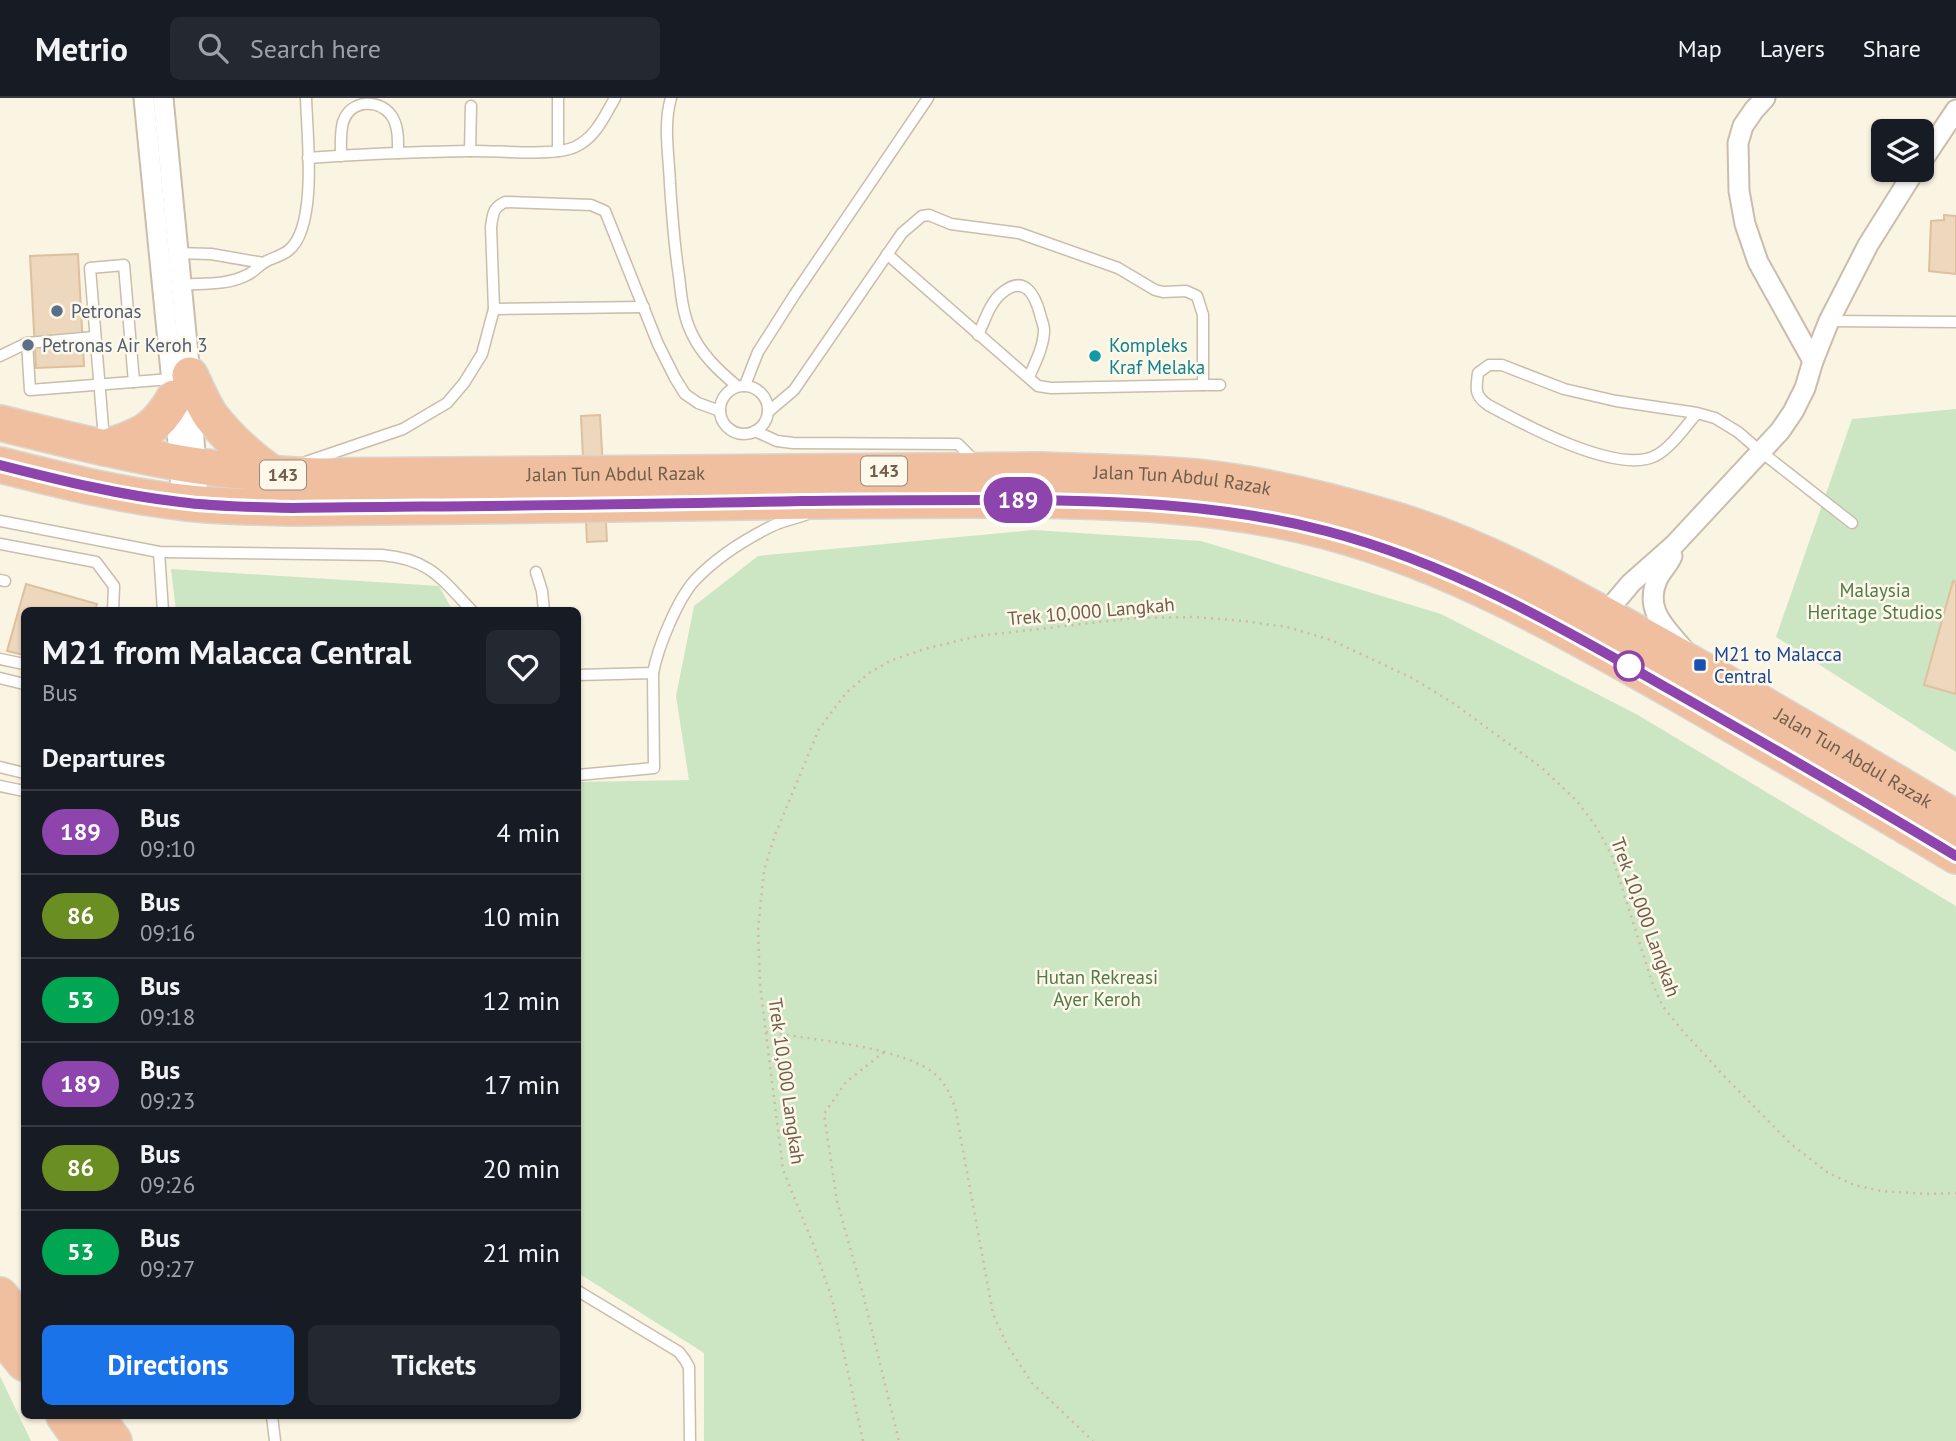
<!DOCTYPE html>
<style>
:root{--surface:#171b24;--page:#242831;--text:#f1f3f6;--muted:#9ea1a6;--line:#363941;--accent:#1a73e8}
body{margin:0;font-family:"PT Sans",sans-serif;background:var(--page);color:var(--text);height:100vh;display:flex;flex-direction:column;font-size:26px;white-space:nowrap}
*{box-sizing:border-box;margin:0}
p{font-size:23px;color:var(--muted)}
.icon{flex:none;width:38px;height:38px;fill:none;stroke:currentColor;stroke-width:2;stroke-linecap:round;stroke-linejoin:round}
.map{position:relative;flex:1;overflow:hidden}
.panel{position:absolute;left:21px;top:509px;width:560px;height:812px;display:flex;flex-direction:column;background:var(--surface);border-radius:10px;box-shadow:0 2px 5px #0004}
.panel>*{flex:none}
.badge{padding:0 14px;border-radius:23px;font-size:24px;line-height:46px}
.fabs{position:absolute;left:1871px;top:21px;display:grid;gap:14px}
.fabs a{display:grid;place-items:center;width:63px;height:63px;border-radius:10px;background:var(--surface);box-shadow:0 2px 5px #0004;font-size:35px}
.map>.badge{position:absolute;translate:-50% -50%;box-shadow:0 0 0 4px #fff}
h2{padding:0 21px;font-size:26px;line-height:63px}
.round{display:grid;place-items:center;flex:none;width:74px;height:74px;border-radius:10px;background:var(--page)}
.summary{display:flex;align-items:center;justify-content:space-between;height:119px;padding:0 21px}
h1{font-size:33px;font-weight:800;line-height:52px}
.action{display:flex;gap:14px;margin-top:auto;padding:14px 21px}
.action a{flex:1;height:80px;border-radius:10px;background:var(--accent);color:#fff;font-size:28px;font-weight:800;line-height:80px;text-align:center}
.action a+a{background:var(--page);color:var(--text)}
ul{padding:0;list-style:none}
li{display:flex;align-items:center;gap:21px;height:84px;padding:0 21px;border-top:2px solid var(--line)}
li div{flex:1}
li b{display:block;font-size:26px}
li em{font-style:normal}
li .badge{min-width:77px;font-weight:700;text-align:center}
header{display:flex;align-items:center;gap:42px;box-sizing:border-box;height:98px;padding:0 35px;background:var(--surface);border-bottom:2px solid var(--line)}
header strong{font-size:33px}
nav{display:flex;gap:38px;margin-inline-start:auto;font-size:24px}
.search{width:490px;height:63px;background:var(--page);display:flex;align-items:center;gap:18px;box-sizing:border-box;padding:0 24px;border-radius:10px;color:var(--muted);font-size:26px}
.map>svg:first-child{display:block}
</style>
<header>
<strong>Metrio</strong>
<div class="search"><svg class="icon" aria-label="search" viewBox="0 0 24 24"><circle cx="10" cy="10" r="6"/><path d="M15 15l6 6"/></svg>Search here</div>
<nav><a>Map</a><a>Layers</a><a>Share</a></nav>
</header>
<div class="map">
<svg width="1956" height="1343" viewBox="0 0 1956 1343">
<rect width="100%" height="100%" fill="#faf4e3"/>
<g fill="#cce6c3">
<path d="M1956,311V654L1776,539L1852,321Z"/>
<path d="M1034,432L1201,443L1441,516L1638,617L1956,808V1343H704V1255L578,1175V684L689,682L676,598L694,508L758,458Z"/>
<path d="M171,471L439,488L453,513H176Z"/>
<path d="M0,1278L31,1343H0Z"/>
</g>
<g fill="#edd7bd" stroke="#dec09f" stroke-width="2">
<path d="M1944,117L1956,118V176L1929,173L1931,123L1944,122Z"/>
<path d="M78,156L84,268L36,270L30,158Z"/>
<path d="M600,317L607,443L587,444L581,318Z"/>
<path d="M1953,483L1956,484V596L1924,587Z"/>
<path d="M26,486L97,506L95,513H24V557L7,553Z"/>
</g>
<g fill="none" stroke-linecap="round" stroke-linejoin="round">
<defs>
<g id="lane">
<path d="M558,0V53"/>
<path d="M671,0C663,27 669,58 670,86C672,117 674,147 679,178C681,197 683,218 692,236C702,257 719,273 737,288"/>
<path d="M470,53L471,8"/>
<path d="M341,58C341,47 340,35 343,24C350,2 378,0 391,17C399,28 398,43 398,55"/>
<path d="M308,60C362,56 415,54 469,53C495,52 554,59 575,49C596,39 604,19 615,0"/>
<path d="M175,155L211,156L263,165"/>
<path d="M887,156L1038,288L1051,290L1203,287"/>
<path d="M178,187C201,185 226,188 247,177C254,174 258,168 265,164C272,160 282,158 289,152C318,128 307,36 306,0"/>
<path d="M494,211L644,209"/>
<path d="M1829,223L1956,224"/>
<path d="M978,237C985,222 990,204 1003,194C1025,177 1035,197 1040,216C1041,221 1044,227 1044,232C1044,248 1035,265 1029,279"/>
<path d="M27,245L30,292L171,281"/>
<path d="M0,258L27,245L95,239"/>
<path d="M745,287L758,254L795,196L928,0"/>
<circle cx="744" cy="312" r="24"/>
<path d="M768,314L794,292L902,135L922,118L929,117L951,126L1019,135L1118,170L1155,192L1163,194L1186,193L1197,198L1203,217V287H1220"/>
<path d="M1697,315C1686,328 1670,351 1655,358C1617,377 1523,326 1488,307C1474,297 1476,291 1478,275L1489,267H1502L1564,291L1616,303L1697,315L1715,320L1738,334L1760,353L1852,425"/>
<path d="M755,333L777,343L793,345L958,346L976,364"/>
<path d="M104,342L90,170L124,167L134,284"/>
<path d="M306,364L403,331L447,305L464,285L482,256L494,211L491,129C493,115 493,110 505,104L591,107L605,113L658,246L675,280L685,296L698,305L720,313"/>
<path d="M0,423L159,454L382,457C429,461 441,480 472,513"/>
<path d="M0,446L96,464L114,488L113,513"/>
<path d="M159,454L163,513"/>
<path d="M536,474L542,493L544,513"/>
<path d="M0,482L5,483"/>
<path d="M0,561L24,566"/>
<path d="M578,577L653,575C658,549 677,502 695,482C715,461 744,442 770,429C781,423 794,421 805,417"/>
<path d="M0,580L24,586"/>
<path d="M0,669L24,675"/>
<path d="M578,677L654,670L653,575"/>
<path d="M0,688L24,693"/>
<path d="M578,1193L679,1254L685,1262L689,1269L690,1343"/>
<path d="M272,1318L275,1343"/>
</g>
<g id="street">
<path d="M144,0L180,365L181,404"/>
<path d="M163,0L190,277L198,406"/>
<path d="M1765,0L1754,12L1743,28L1738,45L1739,93L1745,126L1758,164L1813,263"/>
<path d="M1922,63L1956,12"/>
<path d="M1672,458C1669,466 1661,473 1657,482C1644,513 1666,530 1684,552"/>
<path d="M1600,524L1604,517L1631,485L1675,446L1780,333L1793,314L1805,290L1813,263L1829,223L1868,147L1915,72"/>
</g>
<g id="highway">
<path d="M190,277C197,291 202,305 211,318C228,340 250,360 273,376"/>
<path id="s1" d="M0,325C59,340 119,354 179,365C225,373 272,376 318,378L1038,372C1091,374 1144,374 1196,379C1262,386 1329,402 1392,421C1480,447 1562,493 1641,537C1747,596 1852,658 1956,720"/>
<path d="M104,350C139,338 155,334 174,300"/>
<path d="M0,367C59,382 119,397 180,404C217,409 255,409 293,410C468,408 644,406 819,403C878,402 936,402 995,402C1106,402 1218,405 1326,433C1451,466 1564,531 1675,594C1769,648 1863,702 1956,758"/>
<path d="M0,1197L24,1226"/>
<path d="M0,1235L24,1265"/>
<path d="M64,1318L82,1343"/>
<path d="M96,1318L114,1343"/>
</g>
</defs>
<use href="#lane" stroke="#cabdab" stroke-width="13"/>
<use href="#street" stroke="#cabdab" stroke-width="23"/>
<use href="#highway" stroke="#dad5d0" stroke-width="38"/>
<g stroke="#d1baa1" stroke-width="2.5" stroke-dasharray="2 5" stroke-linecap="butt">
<path d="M766,934C808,941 906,949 936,977C946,986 950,997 955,1009L993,1216L1007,1247L1032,1285L1093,1343"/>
<path d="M884,954L846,984L824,1016L837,1103L863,1196L899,1343"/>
<path d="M863,1343L832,1201L814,1148L783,1072L760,887L758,832L764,772L775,737L819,631L846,595L869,575L892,562L928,550L978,538L1134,520L1195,519L1244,523L1287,529L1331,542L1412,580L1453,605L1542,670L1577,703L1597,730L1612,758L1652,884L1662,907L1681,931L1726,980L1791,1046L1827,1074L1854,1087L1881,1093L1927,1096L1956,1095"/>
</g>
<use href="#lane" stroke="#fff" stroke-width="10"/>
<use href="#street" stroke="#fff" stroke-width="19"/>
<use href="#highway" stroke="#efbf9f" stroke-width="35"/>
</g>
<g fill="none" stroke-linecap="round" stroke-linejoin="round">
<defs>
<path id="line" d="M0,367C59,382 119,397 180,404C217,409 255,409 293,410C462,408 632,407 802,403C866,402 931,402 995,402C1106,402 1218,405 1326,433C1446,464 1554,525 1660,586C1759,642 1858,699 1956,758"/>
</defs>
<use href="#line" stroke="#fff" stroke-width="16"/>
<use href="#line" stroke="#8e44ad" stroke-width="10"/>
</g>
<g fill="#5c6f8a" stroke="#fdf8e9" stroke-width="2.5">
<circle cx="57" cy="213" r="7"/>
<circle cx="28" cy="247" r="7"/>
</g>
<circle fill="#0f9aa8" stroke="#fdf8e9" stroke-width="2.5" cx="1095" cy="258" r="7"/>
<rect fill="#1a4fb4" stroke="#fdf8e9" stroke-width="2.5" x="1693" y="560" width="14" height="14" rx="3.5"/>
<circle fill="#fff" stroke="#8e44ad" stroke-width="3.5" cx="1629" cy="568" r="14"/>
<g text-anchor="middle" stroke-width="5" stroke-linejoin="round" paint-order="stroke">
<g fill="#fdf8e9" stroke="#9a8c7a" stroke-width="2">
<rect x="861" y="358.5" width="46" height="29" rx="5"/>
<rect x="260" y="362.5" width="46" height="29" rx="5"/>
</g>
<g font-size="18" font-weight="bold" fill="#705d4b">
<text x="884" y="379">143</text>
<text x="283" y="383">143</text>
</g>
<g font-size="19" fill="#4e5e75" stroke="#fdf8e9" text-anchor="start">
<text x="71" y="220">Petronas</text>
<text x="42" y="254">Petronas Air Keroh 3</text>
</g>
<g font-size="19" fill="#0d838f" stroke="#fdf8e9" text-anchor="start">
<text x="1109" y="254">Kompleks<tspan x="1109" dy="22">Kraf Melaka</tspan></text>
</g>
<g font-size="19" fill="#705d4b" stroke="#fdf8e9">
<text dy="7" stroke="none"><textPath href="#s1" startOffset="621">Jalan Tun Abdul Razak</textPath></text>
<text dy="7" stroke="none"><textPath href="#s1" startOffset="1188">Jalan Tun Abdul Razak</textPath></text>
<text transform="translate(1091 513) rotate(-5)" y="7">Trek 10,000 Langkah</text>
<text dy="7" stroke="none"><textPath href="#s1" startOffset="1923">Jalan Tun Abdul Razak</textPath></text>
<text transform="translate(1646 819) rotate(70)" y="7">Trek 10,000 Langkah</text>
<text transform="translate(787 983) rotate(82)" y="7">Trek 10,000 Langkah</text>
</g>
<g font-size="19" fill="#507a47" stroke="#fdf8e9">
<text x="1875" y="499">Malaysia<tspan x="1875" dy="22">Heritage Studios</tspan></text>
<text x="1097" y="886">Hutan Rekreasi<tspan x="1097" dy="22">Ayer Keroh</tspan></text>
</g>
<g font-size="19" fill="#164399" stroke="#fdf8e9" text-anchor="start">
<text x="1714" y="563">M21 to Malacca<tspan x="1714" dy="22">Central</tspan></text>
</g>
</g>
</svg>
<div class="fabs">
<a><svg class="icon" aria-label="layers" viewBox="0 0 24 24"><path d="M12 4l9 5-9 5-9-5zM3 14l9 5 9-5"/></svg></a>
</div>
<b class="badge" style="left:1018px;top:402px;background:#8e44ad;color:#fff">189</b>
<section class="panel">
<div class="summary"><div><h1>M21 from Malacca Central</h1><p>Bus</p></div><a class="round"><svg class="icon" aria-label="heart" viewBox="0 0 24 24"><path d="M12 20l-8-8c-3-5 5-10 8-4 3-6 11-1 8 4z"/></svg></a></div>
<h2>Departures</h2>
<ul>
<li><span class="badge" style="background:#8e44ad;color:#fff">189</span><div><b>Bus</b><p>09:10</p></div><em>4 min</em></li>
<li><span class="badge" style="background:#6b8e23;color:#fff">86</span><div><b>Bus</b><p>09:16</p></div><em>10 min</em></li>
<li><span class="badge" style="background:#00a651;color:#fff">53</span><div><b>Bus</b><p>09:18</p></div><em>12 min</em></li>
<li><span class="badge" style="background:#8e44ad;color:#fff">189</span><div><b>Bus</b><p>09:23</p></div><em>17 min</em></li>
<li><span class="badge" style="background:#6b8e23;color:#fff">86</span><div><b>Bus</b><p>09:26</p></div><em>20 min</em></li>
<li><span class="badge" style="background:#00a651;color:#fff">53</span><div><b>Bus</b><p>09:27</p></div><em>21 min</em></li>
</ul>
<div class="action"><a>Directions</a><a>Tickets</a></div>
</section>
</div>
